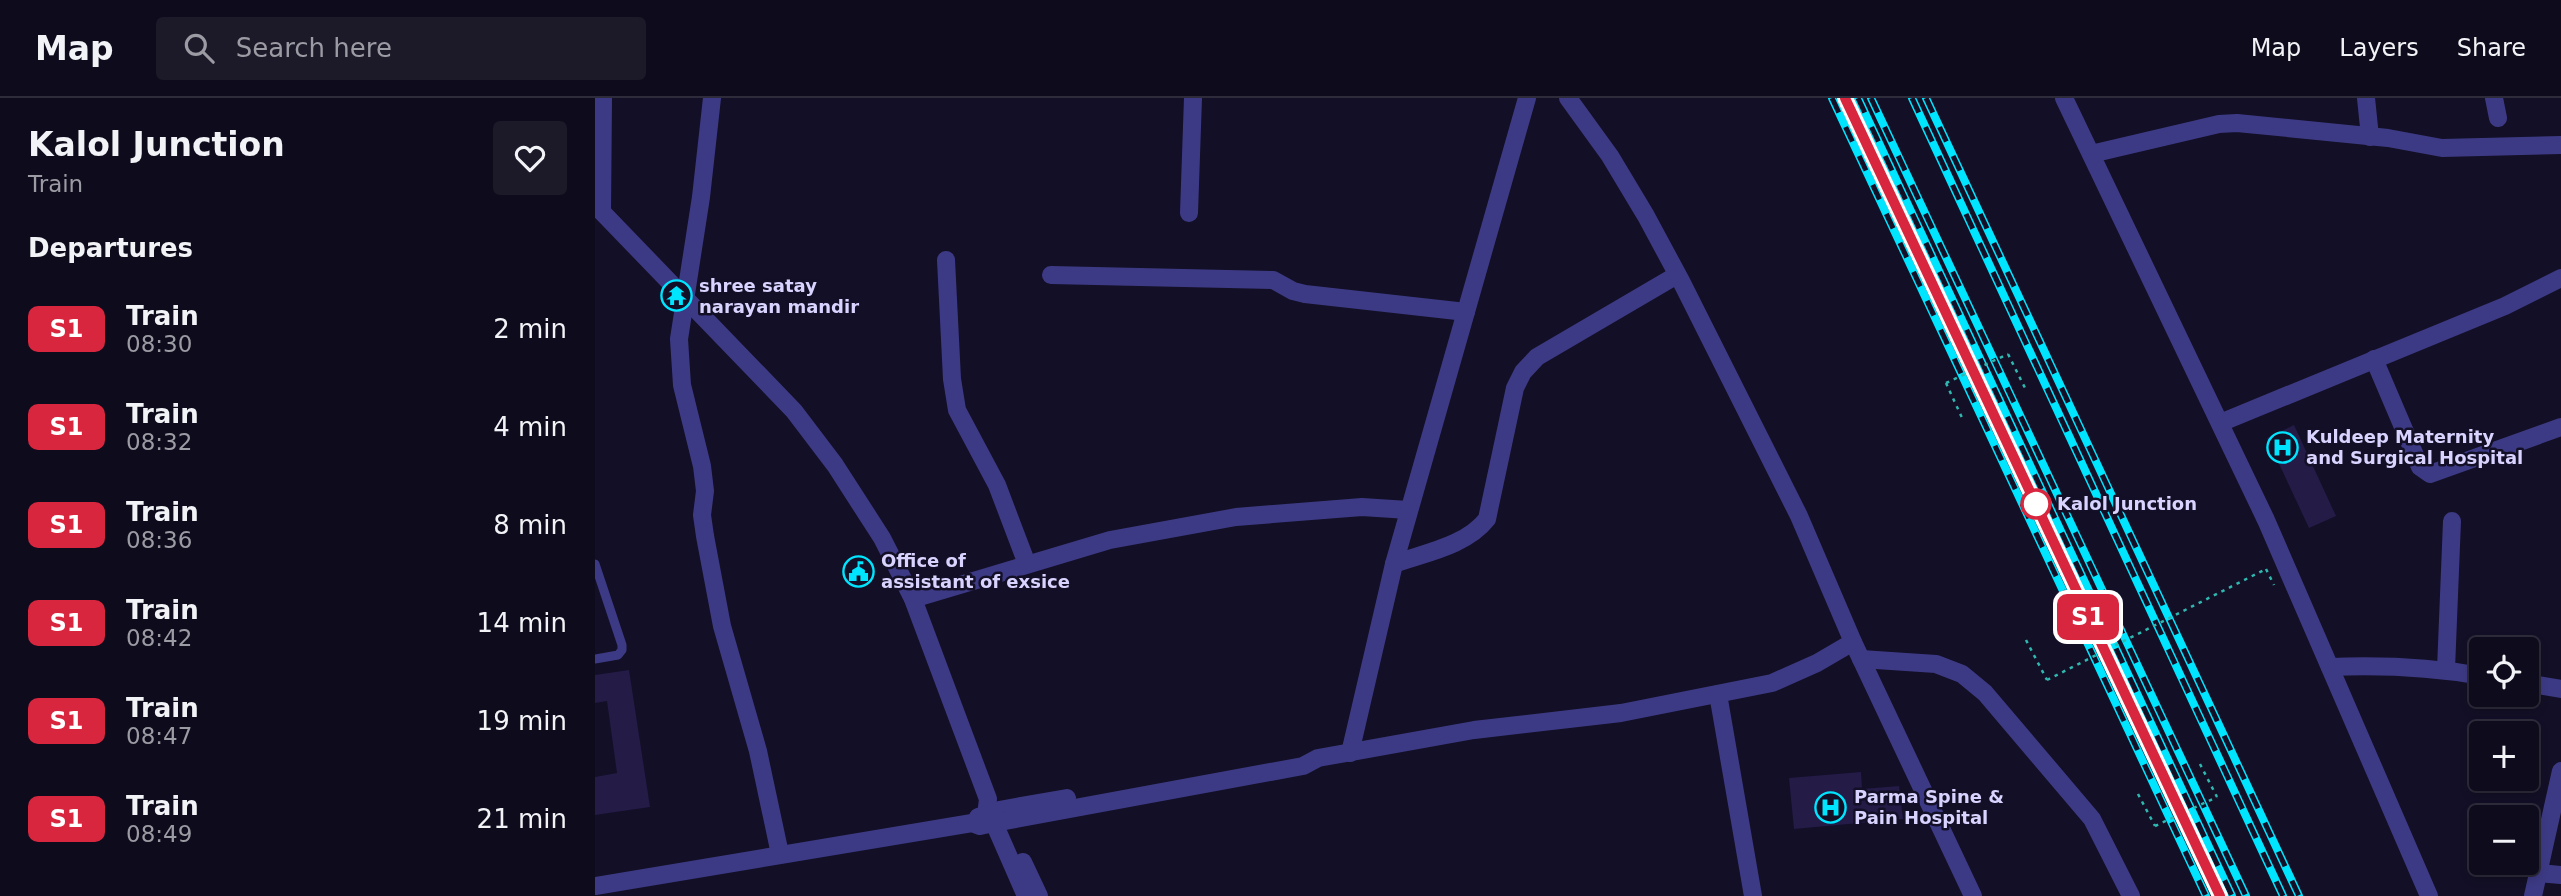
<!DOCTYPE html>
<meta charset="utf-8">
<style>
:root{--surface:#0e0b1c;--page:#1c1929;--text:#f1f3f6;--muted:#9b9ba3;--line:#2e2b3b}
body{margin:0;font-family:"DejaVu Sans",sans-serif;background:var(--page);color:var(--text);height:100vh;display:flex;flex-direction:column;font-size:26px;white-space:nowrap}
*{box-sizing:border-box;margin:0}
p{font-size:23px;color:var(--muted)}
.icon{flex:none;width:38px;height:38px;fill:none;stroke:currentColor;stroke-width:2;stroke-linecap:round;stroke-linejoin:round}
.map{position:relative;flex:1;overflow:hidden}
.details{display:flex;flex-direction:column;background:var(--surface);width:595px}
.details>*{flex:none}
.badge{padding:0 14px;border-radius:10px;font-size:24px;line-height:46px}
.buttons{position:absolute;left:1874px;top:539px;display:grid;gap:14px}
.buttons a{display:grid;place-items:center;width:70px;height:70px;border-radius:7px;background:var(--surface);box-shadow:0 4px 10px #0003,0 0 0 2px var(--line);font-size:35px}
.map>.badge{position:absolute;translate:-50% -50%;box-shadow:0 0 0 4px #fff}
h2{padding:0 28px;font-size:26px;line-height:63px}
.round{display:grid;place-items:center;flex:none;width:74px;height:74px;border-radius:7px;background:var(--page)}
.head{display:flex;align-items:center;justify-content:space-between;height:119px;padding:0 28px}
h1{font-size:33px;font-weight:800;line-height:52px}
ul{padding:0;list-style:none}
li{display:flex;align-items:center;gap:21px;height:98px;padding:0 28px}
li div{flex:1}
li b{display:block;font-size:26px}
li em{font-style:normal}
li .badge{min-width:77px;font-weight:700;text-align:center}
header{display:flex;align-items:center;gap:42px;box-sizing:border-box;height:98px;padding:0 35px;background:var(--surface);border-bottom:2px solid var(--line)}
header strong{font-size:33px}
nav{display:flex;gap:38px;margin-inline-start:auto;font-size:24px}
.search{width:490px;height:63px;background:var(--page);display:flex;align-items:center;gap:18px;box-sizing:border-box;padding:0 24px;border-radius:7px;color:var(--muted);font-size:26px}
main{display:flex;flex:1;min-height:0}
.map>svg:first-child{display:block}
</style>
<header>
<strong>Map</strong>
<div class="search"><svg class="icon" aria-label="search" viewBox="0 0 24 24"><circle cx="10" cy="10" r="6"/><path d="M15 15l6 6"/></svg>Search here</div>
<nav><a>Map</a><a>Layers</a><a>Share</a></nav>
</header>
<main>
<section class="details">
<div class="head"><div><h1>Kalol Junction</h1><p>Train</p></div><a class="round"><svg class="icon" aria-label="heart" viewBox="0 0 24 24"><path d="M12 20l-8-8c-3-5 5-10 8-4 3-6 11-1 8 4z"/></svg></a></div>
<h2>Departures</h2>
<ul>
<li><span class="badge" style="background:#d7263d;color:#fff">S1</span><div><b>Train</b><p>08:30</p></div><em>2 min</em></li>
<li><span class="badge" style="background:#d7263d;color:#fff">S1</span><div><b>Train</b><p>08:32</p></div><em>4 min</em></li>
<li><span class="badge" style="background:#d7263d;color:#fff">S1</span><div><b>Train</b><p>08:36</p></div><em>8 min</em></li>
<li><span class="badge" style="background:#d7263d;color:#fff">S1</span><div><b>Train</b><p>08:42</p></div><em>14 min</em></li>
<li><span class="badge" style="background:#d7263d;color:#fff">S1</span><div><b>Train</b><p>08:47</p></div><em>19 min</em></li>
<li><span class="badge" style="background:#d7263d;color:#fff">S1</span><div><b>Train</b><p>08:49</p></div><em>21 min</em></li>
</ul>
</section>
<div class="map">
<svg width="1966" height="798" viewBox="0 0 1966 798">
<rect width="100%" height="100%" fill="#130f26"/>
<g fill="#241b47">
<path d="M1699,327L1741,418L1714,430L1672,340Z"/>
<path d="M34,572L55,709L0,717V679L22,675L12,603L0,605V577Z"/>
<path d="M1266,674L1267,691L1304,688L1308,721L1199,731L1194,680Z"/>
</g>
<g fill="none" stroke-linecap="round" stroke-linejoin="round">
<g stroke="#2fb8b0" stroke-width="2.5" stroke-dasharray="3.5 5" stroke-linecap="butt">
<path d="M1413,256L1432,294"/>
<path d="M1351,285L1368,322"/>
<path d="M1671,471L1679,487"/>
<path d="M1431,542L1452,582"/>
<path d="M1605,666L1622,699"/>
<path d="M1543,696L1560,728"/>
</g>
<path stroke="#3d3a85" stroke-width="9" d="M0,466L27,547V552L23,557L0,561"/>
<g stroke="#3d3a85" stroke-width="18">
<path d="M117,0L106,99L84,241L87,287L107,368L110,393L107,417L110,438L127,528L163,653L185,756"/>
<path d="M1771,0L1775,39"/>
<path d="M1899,0L1903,20"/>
<path d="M594,115L598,0"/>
<path d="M351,162L357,281L362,312L402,387L432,466"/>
<path d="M456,177L678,182L698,193L710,196L871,214"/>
<path d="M1779,261L1825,369L1835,376L1966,329"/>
<path d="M1625,325L1910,208L1966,180"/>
<path d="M799,466C829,455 871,448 892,421L920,290L928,274L942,259L1082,177"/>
<path d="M318,501L515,442L641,419L767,409L813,412"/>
<path d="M1266,561L1341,566L1367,576L1390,595L1497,721L1536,798"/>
<path d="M1735,569C1786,567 1836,569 1886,578"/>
<path d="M1851,571L1857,423"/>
<path d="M1932,585L1966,591"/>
<path d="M755,655L799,466L932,0"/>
<path d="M1944,775L1966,777"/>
<path d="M1938,798L1966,673"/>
</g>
<g stroke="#3d3a85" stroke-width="18">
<path d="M8,0L7,114L199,313L240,367L287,440L318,501L393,701L392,709L431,798"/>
<path d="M973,0L1015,58L1051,118L1086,183L1204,418L1258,544L1378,798"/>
<path d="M1469,0L1671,422L1834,798"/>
<path d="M1496,56L1624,26L1642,25L1793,40L1847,50L1966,47"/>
<path d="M1123,596L1158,798"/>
<path d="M383,719L404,712L472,700"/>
<path d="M428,764L444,798"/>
<path d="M0,788L377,725L385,728L399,725L708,668L723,660L879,632L1026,615L1177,585L1222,565L1258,544"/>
</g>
<defs>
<g id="rail">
<path d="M1237,0L1611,798"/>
<path d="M1250,0L1625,798"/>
<path d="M1263,0L1637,798"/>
<path d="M1276,0L1651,798"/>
<path d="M1317,0L1688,798"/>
<path d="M1331,0L1704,798"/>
</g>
</defs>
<use href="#rail" stroke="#00e5ff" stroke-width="8"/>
<use href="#rail" stroke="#130f26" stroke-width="5" stroke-dasharray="16" stroke-linecap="butt"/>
<g stroke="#2fb8b0" stroke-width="2.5" stroke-dasharray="3.5 5" stroke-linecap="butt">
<path d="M1351,285L1413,256"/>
<path d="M1452,582L1671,471"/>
<path d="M1560,728L1622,699"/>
</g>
</g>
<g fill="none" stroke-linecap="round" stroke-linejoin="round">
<defs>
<path id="line" d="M1250,0L1625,798"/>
</defs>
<use href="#line" stroke="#fff" stroke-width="16"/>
<use href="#line" stroke="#d7263d" stroke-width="10"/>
</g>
<defs>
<symbol id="temple-ring" viewBox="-11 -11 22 22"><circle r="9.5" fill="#130f26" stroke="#00e5ff" stroke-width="1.5"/><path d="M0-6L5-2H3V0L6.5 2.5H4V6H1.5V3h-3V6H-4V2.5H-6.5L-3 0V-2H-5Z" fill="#00e5ff"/></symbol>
<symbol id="hospital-ring" viewBox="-11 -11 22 22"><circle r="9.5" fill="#130f26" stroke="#00e5ff" stroke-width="1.5"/><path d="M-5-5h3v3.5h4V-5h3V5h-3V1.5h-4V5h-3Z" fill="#00e5ff"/></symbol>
<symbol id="civic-ring" viewBox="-11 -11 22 22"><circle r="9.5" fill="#130f26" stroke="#00e5ff" stroke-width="1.5"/><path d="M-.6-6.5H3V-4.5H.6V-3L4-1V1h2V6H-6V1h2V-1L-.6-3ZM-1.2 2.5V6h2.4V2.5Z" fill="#00e5ff"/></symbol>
</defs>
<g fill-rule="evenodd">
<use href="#temple-ring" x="64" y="180" width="35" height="35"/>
<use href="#hospital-ring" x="1670" y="332" width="35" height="35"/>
<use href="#civic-ring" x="246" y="456" width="35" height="35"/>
<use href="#hospital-ring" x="1218" y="692" width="35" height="35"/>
</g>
<circle fill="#fff" stroke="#d7263d" stroke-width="3.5" cx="1441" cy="406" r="14"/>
<g text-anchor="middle" stroke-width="5" stroke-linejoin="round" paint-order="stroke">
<g font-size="18" font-weight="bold" fill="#d9d4ff" stroke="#130f26" text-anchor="start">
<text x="104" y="194">shree satay<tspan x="104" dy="21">narayan mandir</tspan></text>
<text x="1711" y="345">Kuldeep Maternity<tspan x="1711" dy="21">and Surgical Hospital</tspan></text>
<text x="286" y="469">Office of<tspan x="286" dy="21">assistant of exsice</tspan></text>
<text x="1259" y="705">Parma Spine &amp;<tspan x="1259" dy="21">Pain Hospital</tspan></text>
</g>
<g font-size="18" font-weight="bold" fill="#d9d4ff" stroke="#130f26" text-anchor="start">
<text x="1462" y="412">Kalol Junction</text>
</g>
</g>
</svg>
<div class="buttons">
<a><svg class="icon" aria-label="locate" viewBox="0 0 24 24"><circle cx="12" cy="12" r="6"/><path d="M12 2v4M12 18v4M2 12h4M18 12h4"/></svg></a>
<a>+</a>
<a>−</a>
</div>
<b class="badge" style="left:1493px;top:519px;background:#d7263d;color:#fff">S1</b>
</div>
</main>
